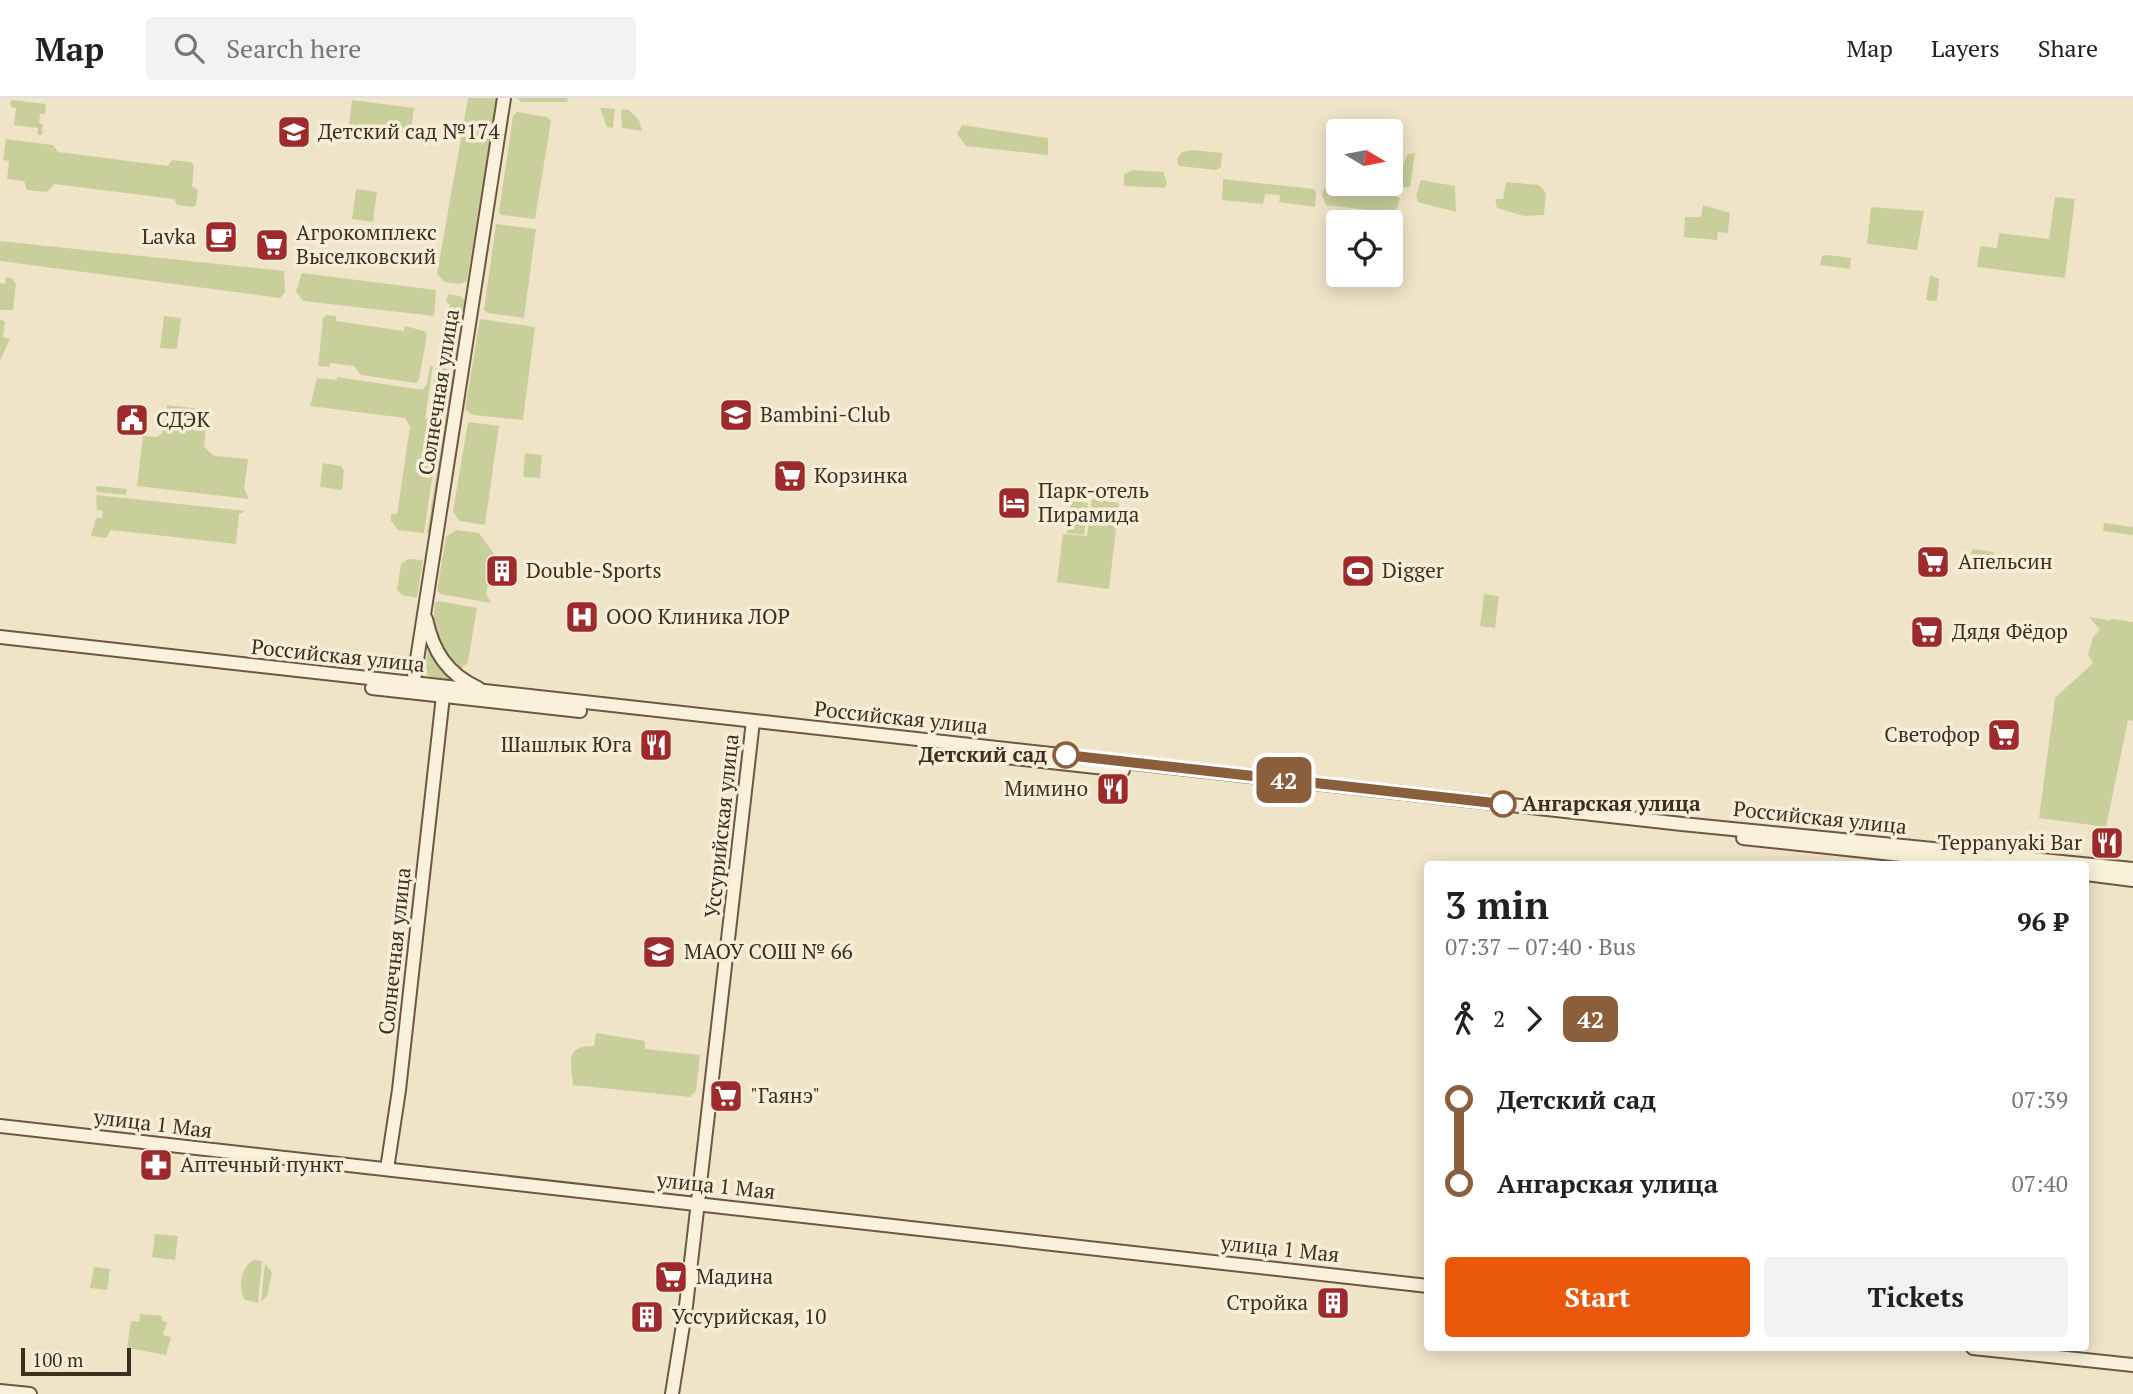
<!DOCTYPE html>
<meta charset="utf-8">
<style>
:root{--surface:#fff;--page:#f2f2f2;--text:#222;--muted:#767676;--line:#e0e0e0;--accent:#ea580c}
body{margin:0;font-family:"PT Serif",serif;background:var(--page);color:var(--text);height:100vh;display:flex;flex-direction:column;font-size:26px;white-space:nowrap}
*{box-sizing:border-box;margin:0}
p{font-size:23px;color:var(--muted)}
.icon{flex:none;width:38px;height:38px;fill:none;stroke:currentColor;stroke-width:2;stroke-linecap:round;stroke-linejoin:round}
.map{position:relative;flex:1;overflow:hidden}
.details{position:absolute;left:1424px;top:763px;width:665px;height:490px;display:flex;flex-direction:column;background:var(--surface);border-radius:7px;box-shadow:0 4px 18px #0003}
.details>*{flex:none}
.badge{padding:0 14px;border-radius:10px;font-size:24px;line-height:46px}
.needle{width:46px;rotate:100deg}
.buttons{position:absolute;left:1326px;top:21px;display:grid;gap:14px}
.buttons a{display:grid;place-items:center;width:77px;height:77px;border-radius:7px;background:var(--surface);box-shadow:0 4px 18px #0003;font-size:35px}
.scale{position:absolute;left:21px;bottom:18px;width:110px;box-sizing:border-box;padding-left:7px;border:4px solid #3d2e20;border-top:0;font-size:19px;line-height:24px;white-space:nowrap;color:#3d2e20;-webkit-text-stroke:5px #f7eed8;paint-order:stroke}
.map>.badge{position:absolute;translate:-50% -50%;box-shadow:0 0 0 4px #fff}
.legs{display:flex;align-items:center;gap:10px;height:77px;padding:0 21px;font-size:23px}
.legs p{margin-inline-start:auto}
.head{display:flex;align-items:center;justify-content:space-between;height:119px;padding:0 21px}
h1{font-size:38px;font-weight:700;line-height:52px}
.cta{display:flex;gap:14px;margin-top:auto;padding:14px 21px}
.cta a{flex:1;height:80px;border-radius:7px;background:var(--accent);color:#fff;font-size:28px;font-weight:700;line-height:80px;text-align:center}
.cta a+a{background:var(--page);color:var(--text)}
ul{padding:0 21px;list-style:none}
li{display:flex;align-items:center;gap:24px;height:84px;font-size:26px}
li i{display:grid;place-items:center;width:10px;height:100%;margin:0 9px;background:currentColor}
li i::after{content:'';width:18px;height:18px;margin:-9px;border:5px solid;border-radius:50%;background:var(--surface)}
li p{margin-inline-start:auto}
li:first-child i{background:linear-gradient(#0000 50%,currentColor 0)}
li:last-child i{background:linear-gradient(currentColor 50%,#0000 0)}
header{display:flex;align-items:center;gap:42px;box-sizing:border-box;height:98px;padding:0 35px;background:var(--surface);border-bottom:2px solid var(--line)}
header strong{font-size:33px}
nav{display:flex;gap:38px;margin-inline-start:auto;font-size:24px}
.search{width:490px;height:63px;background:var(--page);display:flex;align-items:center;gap:18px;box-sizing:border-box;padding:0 24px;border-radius:7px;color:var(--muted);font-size:26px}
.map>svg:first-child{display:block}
</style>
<header>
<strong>Map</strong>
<div class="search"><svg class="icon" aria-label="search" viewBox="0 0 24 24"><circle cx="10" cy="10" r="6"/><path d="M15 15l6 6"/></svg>Search here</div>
<nav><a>Map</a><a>Layers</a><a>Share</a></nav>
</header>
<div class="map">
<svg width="2133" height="1296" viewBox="0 0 2133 1296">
<rect width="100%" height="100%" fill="#f0e4c8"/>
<g fill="#c9cf9b">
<path d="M468,0H497L467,183L460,186L445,184L437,176Z"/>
<path d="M517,0H568L567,4H521Z"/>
<path d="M11,2L46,6L45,16H40L39,25L43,26L42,37H38V30L14,27L16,10L11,9Z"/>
<path d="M352,2L414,10L411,35L349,27Z"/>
<path d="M615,11L613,30L607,29L600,10Z"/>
<path d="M623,11L629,12L639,22L642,33L622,30L621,13Z"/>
<path d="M517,14L547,19L551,23L535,121L501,117L499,114L513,18Z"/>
<path d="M962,27L1048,40V57L966,48L957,36Z"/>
<path d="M6,41L53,47L58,54L168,68L172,62L191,64L194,68L192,88L198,92L196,107L193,109L177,107L174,101L54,86L47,94L27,92L24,83L7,81L9,63L3,62Z"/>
<path d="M1192,52L1222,55L1221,69L1216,72L1179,68L1177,61L1182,54Z"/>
<path d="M1415,55L1410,89L1374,90L1375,86H1391V79H1398L1408,56Z"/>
<path d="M1132,72L1163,74L1167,85L1165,90L1124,88V76Z"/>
<path d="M1223,81L1314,91L1316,94L1315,109L1279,104L1280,97L1265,96L1263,106L1222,102Z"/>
<path d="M1421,82L1455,88L1456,114L1418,104L1416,97Z"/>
<path d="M1506,84L1539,87L1546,95L1544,117L1524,118L1497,110L1495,101H1503Z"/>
<path d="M1324,90L1394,96L1400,101L1395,115L1326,107L1322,97Z"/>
<path d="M356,91L377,94L373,124L352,121Z"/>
<path d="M2055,99L2075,101L2065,180L1977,169L1980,148L1997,150L1999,135L2049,141Z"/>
<path d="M1703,107L1730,115L1728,135L1718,134L1717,142L1684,139L1685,119H1701Z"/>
<path d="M1871,109L1924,113L1917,152L1867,146Z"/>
<path d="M496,126L536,131L524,220L488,215L484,212Z"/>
<path d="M0,143L284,173L285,194L280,200L0,163Z"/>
<path d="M1829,157L1851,160L1850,171L1820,167L1822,158Z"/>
<path d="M302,175L436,192L434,218L303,203L296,193Z"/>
<path d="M1930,177L1939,181L1937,203L1926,202Z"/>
<path d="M6,179L12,180L16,186L13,212H0V185L5,186Z"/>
<path d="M448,196L460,198L465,202L462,220L457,224L443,220L450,207L446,203Z"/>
<path d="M326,217L336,218V223L404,233L405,228L424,233L427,237L419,281L416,285L361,277L354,268L330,265L329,269L318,268L323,221Z"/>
<path d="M164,218L181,220L177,251L160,250Z"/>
<path d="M480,221L535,229L523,322L473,317L465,311Z"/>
<path d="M0,222L5,223L3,239L10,241L0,262Z"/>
<path d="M442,230L459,235L456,267L437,264Z"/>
<path d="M430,268H433L425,320L441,323L424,435L398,432L391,423V416H397L410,329L405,320L310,308L317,280L337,282V279L423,292L427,286Z"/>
<path d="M436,269L449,271L442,316L429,314Z"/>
<path d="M453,271H455L430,435H427Z"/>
<path d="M167,307L208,312L204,349L214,358L248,361L244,390L249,401L137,388L143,338L156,339L162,336Z"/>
<path d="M468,324L499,328L485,427L459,423L453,413Z"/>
<path d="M525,355L542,357L540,380L523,379Z"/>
<path d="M323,365L341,368L344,373L342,392L320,389Z"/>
<path d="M99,388L127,391L126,397L97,394L96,389Z"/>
<path d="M96,397L246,413L239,416L236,446L111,432L106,440L91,438L96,420H102L103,413L97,412Z"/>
<path d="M1092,401L1119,405L1109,491L1057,484L1063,436L1087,438Z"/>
<path d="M1071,403L1088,405L1084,437L1067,435Z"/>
<path d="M2104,425L2133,429V437L2103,433Z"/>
<path d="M456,432L479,435L500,464L499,469H492L486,496L491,505L440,496L437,492L446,439Z"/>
<path d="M1972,451L1994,454L1993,465L1970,462Z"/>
<path d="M408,461L423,462L417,500L402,497L397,492L401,466Z"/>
<path d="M1484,496L1499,498L1495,530L1480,528Z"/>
<path d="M439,503L477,510L468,564L459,573C439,555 431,532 435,505Z"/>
<path d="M2089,519L2108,522L2107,524L2112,521L2133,524V623L2128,622L2106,729L2039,720L2055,600L2093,565L2088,557L2093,539L2100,532Z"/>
<path d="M429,548L459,585L432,582L424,572Z"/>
<path d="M596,935L645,943V951L700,957L696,993L690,999L573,987C573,970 561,947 594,948Z"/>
<path d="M155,1136L178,1138L175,1162L152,1159Z"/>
<path d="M254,1162L262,1163L258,1205L245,1202C237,1190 241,1168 254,1162Z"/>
<path d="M265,1165L272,1175L267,1198L261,1204Z"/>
<path d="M94,1169L110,1171L107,1192L90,1190Z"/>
<path d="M140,1216L162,1218V1223L167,1224L163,1237L171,1239L166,1257L127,1250L131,1223L139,1224Z"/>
</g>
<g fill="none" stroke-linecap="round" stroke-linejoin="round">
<defs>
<g id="secondary">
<path d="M426,521C433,553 447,576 478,590"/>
<path d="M0,539L1682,726L2133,771"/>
<path d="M372,590L580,613"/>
<path d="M412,594L504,0"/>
<path d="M960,654L1123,672"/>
<path d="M1743,740L1985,766"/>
<path d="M2086,776L2133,782"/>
<path d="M0,1028L1428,1188"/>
<path d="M387,1071L399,992L443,598"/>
<path d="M1973,1250L2133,1267"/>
<path d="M0,1293L30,1296"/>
<path d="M672,1296L686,1208L753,623"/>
</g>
</defs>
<use href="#secondary" stroke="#6f573f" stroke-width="16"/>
<use href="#secondary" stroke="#faf1dc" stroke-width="12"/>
</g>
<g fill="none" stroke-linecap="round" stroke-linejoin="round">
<defs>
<path id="line-1" d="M1066,657L1503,706"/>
</defs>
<use href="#line-1" stroke="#fff" stroke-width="16"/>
<use href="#line-1" stroke="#8b5e3c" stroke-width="10"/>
</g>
<defs>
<symbol id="school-square" viewBox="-11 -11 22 22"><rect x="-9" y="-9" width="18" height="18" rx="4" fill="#9e2a2b" stroke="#f7eed8"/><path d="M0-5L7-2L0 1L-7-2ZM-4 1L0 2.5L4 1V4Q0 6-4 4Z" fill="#fff"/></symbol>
<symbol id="cafe-square" viewBox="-11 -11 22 22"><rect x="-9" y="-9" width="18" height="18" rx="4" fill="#9e2a2b" stroke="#f7eed8"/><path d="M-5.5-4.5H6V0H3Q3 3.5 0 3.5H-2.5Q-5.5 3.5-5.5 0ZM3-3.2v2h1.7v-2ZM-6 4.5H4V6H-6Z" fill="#fff"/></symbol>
<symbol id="supermarket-square" viewBox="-11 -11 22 22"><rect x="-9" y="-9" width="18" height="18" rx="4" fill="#9e2a2b" stroke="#f7eed8"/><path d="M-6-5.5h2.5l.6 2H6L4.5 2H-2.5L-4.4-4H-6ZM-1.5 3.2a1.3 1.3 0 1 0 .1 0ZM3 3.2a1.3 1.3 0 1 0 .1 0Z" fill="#fff"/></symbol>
<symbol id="civic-square" viewBox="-11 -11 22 22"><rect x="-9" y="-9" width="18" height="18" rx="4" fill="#9e2a2b" stroke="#f7eed8"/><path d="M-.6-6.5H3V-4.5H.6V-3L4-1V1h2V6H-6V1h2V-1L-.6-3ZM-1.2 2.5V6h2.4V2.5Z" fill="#fff"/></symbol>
<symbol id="hotel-square" viewBox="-11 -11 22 22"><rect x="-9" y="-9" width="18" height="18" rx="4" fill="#9e2a2b" stroke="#f7eed8"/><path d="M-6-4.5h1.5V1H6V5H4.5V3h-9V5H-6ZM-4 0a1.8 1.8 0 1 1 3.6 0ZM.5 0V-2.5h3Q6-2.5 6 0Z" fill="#fff"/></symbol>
<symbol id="building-square" viewBox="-11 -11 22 22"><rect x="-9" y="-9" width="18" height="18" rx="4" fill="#9e2a2b" stroke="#f7eed8"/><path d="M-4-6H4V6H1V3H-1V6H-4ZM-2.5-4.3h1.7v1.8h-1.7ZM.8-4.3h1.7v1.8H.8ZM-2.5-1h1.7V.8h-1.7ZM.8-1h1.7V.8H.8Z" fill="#fff"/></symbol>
<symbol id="stadium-square" viewBox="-11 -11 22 22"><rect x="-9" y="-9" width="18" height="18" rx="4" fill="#9e2a2b" stroke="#f7eed8"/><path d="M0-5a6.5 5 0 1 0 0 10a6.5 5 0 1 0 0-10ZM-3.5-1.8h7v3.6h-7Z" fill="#fff"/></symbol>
<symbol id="hospital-square" viewBox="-11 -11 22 22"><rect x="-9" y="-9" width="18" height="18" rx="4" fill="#9e2a2b" stroke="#f7eed8"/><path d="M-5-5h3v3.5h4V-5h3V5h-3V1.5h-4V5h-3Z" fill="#fff"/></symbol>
<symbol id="restaurant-square" viewBox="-11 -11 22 22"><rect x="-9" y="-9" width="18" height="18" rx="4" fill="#9e2a2b" stroke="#f7eed8"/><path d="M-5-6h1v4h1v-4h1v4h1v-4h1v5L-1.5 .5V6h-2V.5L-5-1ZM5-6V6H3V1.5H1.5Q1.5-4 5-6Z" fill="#fff"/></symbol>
<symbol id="pharmacy-square" viewBox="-11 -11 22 22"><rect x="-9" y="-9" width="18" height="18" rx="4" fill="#9e2a2b" stroke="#f7eed8"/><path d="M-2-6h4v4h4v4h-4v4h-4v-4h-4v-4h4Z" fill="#fff"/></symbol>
</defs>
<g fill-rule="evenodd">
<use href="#school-square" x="275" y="15" width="38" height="38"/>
<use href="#cafe-square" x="202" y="120" width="38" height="38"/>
<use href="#supermarket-square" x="253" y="128" width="38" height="38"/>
<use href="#school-square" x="717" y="298" width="38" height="38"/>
<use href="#civic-square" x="113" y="303" width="38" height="38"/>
<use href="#supermarket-square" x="771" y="359" width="38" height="38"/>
<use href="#hotel-square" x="995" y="386" width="38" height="38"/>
<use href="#supermarket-square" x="1914" y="445" width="38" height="38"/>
<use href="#building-square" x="483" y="454" width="38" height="38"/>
<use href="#stadium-square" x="1339" y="454" width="38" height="38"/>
<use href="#hospital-square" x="563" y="500" width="38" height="38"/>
<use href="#supermarket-square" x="1908" y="515" width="38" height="38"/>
<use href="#supermarket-square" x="1985" y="618" width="38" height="38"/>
<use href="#restaurant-square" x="637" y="628" width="38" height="38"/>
<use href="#restaurant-square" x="1094" y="672" width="38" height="38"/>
<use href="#restaurant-square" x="2088" y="726" width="38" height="38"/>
<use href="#school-square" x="640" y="835" width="38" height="38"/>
<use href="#supermarket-square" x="707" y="979" width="38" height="38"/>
<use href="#pharmacy-square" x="137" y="1048" width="38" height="38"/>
<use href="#supermarket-square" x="652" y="1160" width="38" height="38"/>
<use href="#building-square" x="1314" y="1186" width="38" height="38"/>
<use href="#building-square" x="628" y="1200" width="38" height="38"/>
</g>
<g fill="#fff" stroke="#8b5e3c" stroke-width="3.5">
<circle cx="1066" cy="657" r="12"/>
<circle cx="1503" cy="706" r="12"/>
</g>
<g text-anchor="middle" stroke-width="7" stroke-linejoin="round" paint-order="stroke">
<g font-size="21" fill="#3d2e20" stroke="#f7eed8" text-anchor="start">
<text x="318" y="41">Детский сад №174</text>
<text x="296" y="142">Агрокомплекс<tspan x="296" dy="24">Выселковский</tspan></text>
<text x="196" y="146" text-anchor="end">Lavka</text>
<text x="760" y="324">Bambini-Club</text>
<text x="156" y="329">СДЭК</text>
<text x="814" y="385">Корзинка</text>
<text x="1038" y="400">Парк-отель<tspan x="1038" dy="24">Пирамида</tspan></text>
<text x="1958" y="471">Апельсин</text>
<text x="526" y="480">Double-Sports</text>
<text x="1382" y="480">Digger</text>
<text x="606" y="526">ООО Клиника ЛОР</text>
<text x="1952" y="541">Дядя Фёдор</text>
<text x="1980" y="644" text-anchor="end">Светофор</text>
<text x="632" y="654" text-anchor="end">Шашлык Юга</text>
<text x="1088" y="698" text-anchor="end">Мимино</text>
<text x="2082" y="752" text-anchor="end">Teppanyaki Bar</text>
<text x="684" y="861">МАОУ СОШ № 66</text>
<text x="750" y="1005">"Гаянэ"</text>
<text x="180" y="1074">Аптечный пункт</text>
<text x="696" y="1186">Мадина</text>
<text x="1308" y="1212" text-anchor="end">Стройка</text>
<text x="672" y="1226">Уссурийская, 10</text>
</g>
<g font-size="21" fill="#3d2e20" stroke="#f7eed8">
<text transform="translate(439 294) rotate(-81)" y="7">Солнечная улица</text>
<text transform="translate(338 558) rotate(6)" y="7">Российская улица</text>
<text transform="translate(901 620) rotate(6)" y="7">Российская улица</text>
<text transform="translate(1820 720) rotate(6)" y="7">Российская улица</text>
<text transform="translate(722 728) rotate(-84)" y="7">Уссурийская улица</text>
<text transform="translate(395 853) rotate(-84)" y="7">Солнечная улица</text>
<text transform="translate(153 1026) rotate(7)" y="7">улица 1 Мая</text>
<text transform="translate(716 1088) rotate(6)" y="7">улица 1 Мая</text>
<text transform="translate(1280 1151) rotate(6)" y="7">улица 1 Мая</text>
</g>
<g font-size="21" font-weight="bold" fill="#3d2e20" stroke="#f7eed8" text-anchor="end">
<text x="1047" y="664">Детский сад</text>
<text x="1522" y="713" text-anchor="start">Ангарская улица</text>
</g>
</g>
</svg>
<div class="buttons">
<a><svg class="needle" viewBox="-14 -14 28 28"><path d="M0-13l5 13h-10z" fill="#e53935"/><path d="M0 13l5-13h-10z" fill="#767676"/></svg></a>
<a><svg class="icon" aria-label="locate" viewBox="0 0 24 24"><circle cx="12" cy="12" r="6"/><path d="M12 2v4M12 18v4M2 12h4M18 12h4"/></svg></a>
</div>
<div class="scale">100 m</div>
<b class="badge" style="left:1284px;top:682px;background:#8b5e3c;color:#fff">42</b>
<section class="details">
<div class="head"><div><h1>3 min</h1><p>07:37 – 07:40 · Bus</p></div><b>96 ₽</b></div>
<div class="legs"><svg class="icon" aria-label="walk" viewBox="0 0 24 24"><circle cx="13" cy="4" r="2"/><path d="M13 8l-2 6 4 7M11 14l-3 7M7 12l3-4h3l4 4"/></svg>2<svg class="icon" aria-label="forward" viewBox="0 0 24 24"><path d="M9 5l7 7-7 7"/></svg><b class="badge" style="background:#8b5e3c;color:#fff">42</b></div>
<ul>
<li><i style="color:#8b5e3c"></i><b>Детский сад</b><p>07:39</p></li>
<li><i style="color:#8b5e3c"></i><b>Ангарская улица</b><p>07:40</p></li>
</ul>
<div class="cta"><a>Start</a><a>Tickets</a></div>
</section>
</div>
